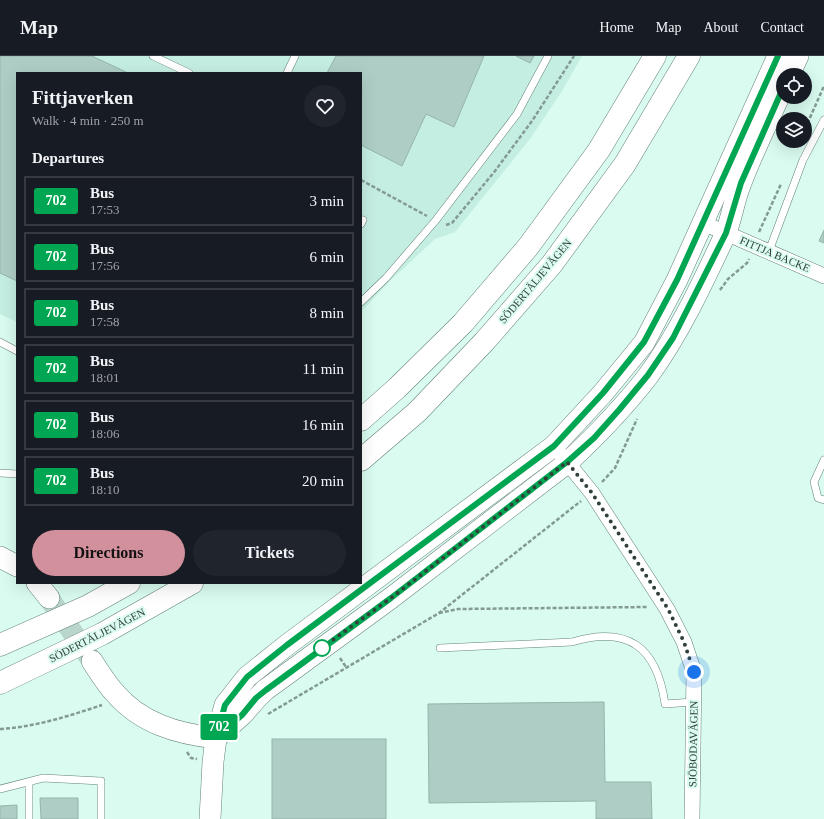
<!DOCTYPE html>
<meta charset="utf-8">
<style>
:root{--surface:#171b24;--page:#20242c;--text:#f1f3f6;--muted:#9ea1a6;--line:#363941;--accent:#d2909c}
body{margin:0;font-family:"Times New Roman",serif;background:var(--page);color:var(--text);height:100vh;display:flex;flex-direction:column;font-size:15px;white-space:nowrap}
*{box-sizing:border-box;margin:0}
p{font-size:13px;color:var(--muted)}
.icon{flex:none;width:22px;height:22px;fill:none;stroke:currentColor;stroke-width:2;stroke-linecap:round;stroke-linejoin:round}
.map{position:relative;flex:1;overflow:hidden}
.side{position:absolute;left:16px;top:16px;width:346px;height:512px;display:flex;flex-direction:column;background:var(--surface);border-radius:0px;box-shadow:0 4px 16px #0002}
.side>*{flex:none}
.badge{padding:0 8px;border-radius:3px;font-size:14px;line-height:26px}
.tools{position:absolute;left:776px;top:12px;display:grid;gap:8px}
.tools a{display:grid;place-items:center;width:36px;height:36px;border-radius:50%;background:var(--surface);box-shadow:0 4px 16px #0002;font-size:20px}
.you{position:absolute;width:20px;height:20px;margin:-10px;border:3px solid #fff;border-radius:50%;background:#1a73e8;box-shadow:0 0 0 6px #1a73e833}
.map>.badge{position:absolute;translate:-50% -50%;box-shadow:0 0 0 2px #fff}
h2{padding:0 16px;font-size:15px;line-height:36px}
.round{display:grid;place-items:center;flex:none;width:42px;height:42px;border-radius:21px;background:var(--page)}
.head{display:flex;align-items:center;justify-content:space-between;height:68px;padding:0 16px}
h1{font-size:19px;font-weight:800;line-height:30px}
.cta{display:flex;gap:8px;margin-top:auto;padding:8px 16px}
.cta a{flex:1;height:46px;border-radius:24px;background:var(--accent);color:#111;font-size:16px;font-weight:800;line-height:46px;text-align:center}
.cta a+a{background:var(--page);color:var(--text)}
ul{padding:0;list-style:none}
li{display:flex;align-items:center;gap:12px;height:50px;margin:0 8px 6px;padding:0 8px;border:2px solid var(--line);border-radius:0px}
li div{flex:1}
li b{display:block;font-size:15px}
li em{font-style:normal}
li .badge{min-width:44px;font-weight:700;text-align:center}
header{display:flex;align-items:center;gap:24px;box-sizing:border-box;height:56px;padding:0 20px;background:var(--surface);border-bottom:1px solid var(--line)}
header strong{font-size:19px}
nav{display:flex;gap:22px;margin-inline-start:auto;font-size:14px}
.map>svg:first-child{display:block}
</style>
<header>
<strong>Map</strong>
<nav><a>Home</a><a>Map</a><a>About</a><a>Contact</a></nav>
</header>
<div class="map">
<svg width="824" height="763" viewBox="0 0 824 763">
<rect width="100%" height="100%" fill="#d9fbf0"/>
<path fill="#c5eee2" d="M0,0H582L562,35L530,83L455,176L435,183L390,225L361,256V17H17V266L0,258Z"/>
<path fill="#d9fbf0" d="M0,623L2,625L8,644L0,648Z"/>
<g fill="#aecec5" stroke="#95b4ab">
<path d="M0,0H92L128,17H17V225L0,217Z"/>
<path d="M336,0H484L454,71L426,58L402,110L361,89V17H327Z"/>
<path d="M516,0H534L530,7Z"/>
<path d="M824,174V187L819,185Z"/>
<path d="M604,646L605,726H651L652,763H596V745L429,747L428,648Z"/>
<rect x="272" y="683" width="114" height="80"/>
<path d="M40,742H78V763H41Z"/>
<path d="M17,749V763H0V750Z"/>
</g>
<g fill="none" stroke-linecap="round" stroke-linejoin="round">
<path stroke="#b8d6cc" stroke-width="21" stroke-dasharray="21 10" stroke-linecap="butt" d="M49,542L90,602"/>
<defs>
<g id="lane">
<path d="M153,0L189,17"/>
<path d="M287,17L295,0"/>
<path d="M361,168L363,164"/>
<path d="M769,195L803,104L824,64"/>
<path d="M361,246L386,222L436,164L517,58L548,0"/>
<path d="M0,286L17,295"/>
<path d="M824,404L814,426L818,442L824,444"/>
<path d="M0,417L17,418"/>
<path d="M440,592L572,586C628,569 657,591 665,648L693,646"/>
<path d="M0,733L43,722L101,725V763"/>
<path d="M29,763V726"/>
</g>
<g id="street">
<path d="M703,167L824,220"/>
<path d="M562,400L592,437L667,553L684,586L694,616L692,763"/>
</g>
<g id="secondary">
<path d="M789,19L798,0"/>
<path d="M0,501L17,510"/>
<path d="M37,527L49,542"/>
<path d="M92,605C99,616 106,627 114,636C140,667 177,678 216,682"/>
<path d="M216,682L242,659L256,643L265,634L391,542L567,407C596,380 624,351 648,320C679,278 703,226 725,179C732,162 734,143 741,127C753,95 769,63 783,32"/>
<path d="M210,763L213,706L216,682L225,649L247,621L287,589L554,390L603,337L644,287L677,224L778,0"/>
</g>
<g id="highway">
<path d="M361,364L397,332L463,267L528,191L599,94L655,0"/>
<path d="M361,404L417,356L484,286L552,208L625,108L689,0"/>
<path d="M0,589L88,550L129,527"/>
<path d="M0,627L102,578L192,527"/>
</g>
</defs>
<use href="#lane" stroke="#648279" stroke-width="8"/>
<use href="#street" stroke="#648279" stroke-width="16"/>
<use href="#secondary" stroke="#648279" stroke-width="22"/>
<use href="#highway" stroke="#648279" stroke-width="23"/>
<g stroke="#839b93" stroke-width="2.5" stroke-dasharray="4 2" stroke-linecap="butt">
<path d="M805,73L824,30"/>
<path d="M361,124L427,160"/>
<path d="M446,169L452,167L495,115L532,65L574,0"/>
<path d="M759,176L781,128"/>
<path d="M720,234L728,223L747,207L749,203"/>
<path d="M602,426L615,412L637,363"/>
<path d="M439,557L458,553L648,551"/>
<path d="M340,602L346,611"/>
<path d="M268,658L439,557L581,445"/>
<path d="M0,673C35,671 69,660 102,649"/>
<path d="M187,696L191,702L197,703"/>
</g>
<use href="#lane" stroke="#fff" stroke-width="7"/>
<use href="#street" stroke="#fff" stroke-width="15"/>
<use href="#secondary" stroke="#fff" stroke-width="21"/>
<use href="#highway" stroke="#fff" stroke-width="22"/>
</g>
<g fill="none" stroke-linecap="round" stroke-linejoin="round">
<defs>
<path id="line" d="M778,0L677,224L644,286L603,337L554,390L287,589L247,621L225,649L216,682L242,659L256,642L266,634L391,542L567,406L594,382L619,354L648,319L673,282L726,177L741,127L783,32"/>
</defs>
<use href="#line" stroke="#fff" stroke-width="9"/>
<use href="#line" stroke="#00a651" stroke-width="6"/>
<path stroke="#32403c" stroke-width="4" stroke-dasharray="0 7.2" d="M322,592L316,596L391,542L567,406L592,437L668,553L684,586L694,616"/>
</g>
<circle fill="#fff" stroke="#00a651" stroke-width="2" cx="322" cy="592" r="8"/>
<g text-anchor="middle" stroke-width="4" stroke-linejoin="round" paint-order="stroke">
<g font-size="11" fill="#32403c" stroke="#d9fbf0">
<text transform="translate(775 198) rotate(23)" y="4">FITTJA BACKE</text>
<text transform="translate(535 225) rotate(-50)" y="4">SÖDERTÄLJEVÄGEN</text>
<text transform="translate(97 579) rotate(-27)" y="4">SÖDERTÄLJEVÄGEN</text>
<text transform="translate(693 688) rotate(-89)" y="4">SJÖBODAVÄGEN</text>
</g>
</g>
</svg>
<div class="tools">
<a><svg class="icon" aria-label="locate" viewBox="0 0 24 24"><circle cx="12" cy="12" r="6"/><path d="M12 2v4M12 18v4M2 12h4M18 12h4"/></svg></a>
<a><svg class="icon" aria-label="layers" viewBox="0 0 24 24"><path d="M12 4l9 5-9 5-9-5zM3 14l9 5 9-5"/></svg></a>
</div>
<div class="you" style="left:694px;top:616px"></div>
<b class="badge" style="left:219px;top:671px;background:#00a651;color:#fff">702</b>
<section class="side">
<div class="head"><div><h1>Fittjaverken</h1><p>Walk · 4 min · 250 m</p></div><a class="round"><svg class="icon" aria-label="heart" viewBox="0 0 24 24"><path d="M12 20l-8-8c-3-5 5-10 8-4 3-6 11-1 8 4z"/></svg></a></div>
<h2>Departures</h2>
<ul>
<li><span class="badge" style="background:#00a651;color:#fff">702</span><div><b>Bus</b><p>17:53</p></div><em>3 min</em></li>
<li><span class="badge" style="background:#00a651;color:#fff">702</span><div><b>Bus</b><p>17:56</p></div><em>6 min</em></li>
<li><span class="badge" style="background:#00a651;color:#fff">702</span><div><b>Bus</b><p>17:58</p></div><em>8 min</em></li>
<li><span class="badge" style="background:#00a651;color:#fff">702</span><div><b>Bus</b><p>18:01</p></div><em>11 min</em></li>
<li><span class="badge" style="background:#00a651;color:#fff">702</span><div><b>Bus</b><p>18:06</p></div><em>16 min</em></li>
<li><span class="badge" style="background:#00a651;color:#fff">702</span><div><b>Bus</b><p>18:10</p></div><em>20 min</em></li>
</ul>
<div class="cta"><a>Directions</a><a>Tickets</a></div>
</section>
</div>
